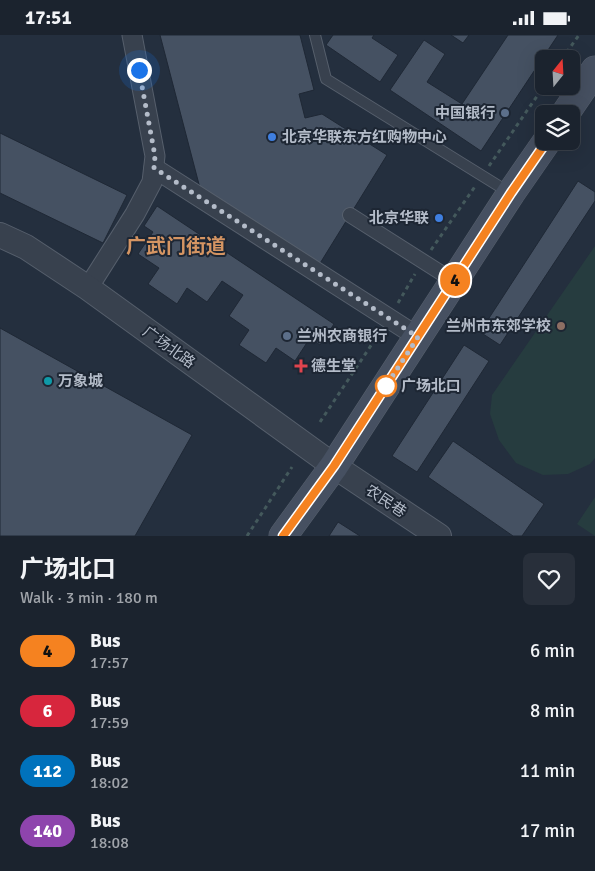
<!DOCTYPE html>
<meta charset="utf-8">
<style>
:root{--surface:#1b232e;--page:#282f3a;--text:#f1f3f6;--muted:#a0a4aa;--line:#39404a}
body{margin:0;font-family:Signika,"Noto Sans SC",sans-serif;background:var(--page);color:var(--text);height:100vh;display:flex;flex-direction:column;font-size:19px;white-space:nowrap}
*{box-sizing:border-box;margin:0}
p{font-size:16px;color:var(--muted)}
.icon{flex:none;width:28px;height:28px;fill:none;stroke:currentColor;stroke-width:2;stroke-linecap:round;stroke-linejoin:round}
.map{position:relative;height:501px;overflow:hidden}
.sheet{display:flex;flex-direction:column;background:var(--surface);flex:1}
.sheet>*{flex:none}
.badge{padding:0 10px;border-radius:16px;font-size:18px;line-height:32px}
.needle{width:32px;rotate:18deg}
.buttons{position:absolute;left:535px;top:15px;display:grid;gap:10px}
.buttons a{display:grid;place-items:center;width:45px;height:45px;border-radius:8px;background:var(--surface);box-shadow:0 5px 20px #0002,0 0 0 1px var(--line);font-size:25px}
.you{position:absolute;width:25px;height:25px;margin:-12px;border:4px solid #fff;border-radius:50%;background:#1a73e8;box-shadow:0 0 0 8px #1a73e833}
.map>.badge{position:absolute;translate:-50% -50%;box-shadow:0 0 0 2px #fff}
.round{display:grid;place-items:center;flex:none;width:52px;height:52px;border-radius:8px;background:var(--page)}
.summary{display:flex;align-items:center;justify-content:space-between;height:85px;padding:0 20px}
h1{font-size:24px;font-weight:700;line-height:38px}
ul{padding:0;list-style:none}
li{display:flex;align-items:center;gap:15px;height:60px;padding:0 20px}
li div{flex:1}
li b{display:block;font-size:19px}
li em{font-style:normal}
li .badge{min-width:55px;font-weight:700;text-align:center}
.status{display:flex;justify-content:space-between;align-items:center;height:35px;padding:0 25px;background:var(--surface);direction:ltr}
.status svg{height:14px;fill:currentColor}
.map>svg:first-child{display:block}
</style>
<div class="status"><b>17:51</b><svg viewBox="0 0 49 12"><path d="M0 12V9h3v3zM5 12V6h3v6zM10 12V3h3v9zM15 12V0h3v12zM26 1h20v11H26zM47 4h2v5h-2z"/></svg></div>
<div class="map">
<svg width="595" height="501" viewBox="0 0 595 501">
<rect width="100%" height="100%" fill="#242f3e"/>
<g fill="#263c3f">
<path d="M595,211V423L590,429L568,439L543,440L516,428L499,405L490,379L492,360Z"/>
<path d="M595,462V501L577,489Z"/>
</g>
<g fill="#455162" stroke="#1f2835">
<path d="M160,0H300L314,55L299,59L305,83L322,79L387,120L319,230L201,157Z"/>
<path d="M333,0H374L372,3L398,20L380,47L326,10Z"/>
<path d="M451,0H469L463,8Z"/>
<path d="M508,0H558L481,116L390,55L424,5L445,19L427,47L462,69Z"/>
<path d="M0,98L127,160L103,208L0,158Z"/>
<path d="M578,146L595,157V166L500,310L480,297Z"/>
<path d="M157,171L334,289L320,310L310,303L295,326L276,313L266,328L239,310L249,295L229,281L243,260L222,246L207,267L187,253L177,269L148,249L159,233L138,219L153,197L144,191Z"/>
<path d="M0,293L192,400L135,501H0Z"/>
<path d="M464,310L489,326L417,437L392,421Z"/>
<path d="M453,406L544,469L522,501H513L428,442Z"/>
<path d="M338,487L360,501H329Z"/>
</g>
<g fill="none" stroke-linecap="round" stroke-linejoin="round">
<defs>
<path id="service" d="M315,0L326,44L510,158"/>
<path id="pedestrian" d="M350,180L454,246"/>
<g id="minor">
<path d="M154,133L418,302"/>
<path d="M88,253L135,179L152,147L155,121L132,0"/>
</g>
<path id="tertiary" d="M0,200L26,212L88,253L334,431L439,501"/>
<g id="secondary">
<path d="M565,79L595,35"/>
<path d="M283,501L334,431L511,158L547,106"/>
</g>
</defs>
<use href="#service" stroke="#565f6c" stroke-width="12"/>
<use href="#pedestrian" stroke="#565f6c" stroke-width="16"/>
<use href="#minor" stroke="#565f6c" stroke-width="21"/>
<use href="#tertiary" stroke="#565f6c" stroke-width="26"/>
<use href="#secondary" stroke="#565f6c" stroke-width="29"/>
<g stroke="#44595c" stroke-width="3" stroke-dasharray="4 4" stroke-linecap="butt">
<path d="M562,24L579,0"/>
<path d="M489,131L544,51"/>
<path d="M431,215L476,150"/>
<path d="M398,268L415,239"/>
<path d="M320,387L380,297"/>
<path d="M247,501L292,432"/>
</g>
<use href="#service" stroke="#38414e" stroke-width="10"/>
<use href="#pedestrian" stroke="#38414e" stroke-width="14"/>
<use href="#minor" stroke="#38414e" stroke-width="19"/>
<use href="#tertiary" stroke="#38414e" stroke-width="24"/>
<use href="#secondary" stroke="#465061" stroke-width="28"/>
</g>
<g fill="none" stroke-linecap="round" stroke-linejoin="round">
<defs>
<path id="line" d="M283,501L334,431L511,158L547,106"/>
</defs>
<use href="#line" stroke="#fff" stroke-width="11"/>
<use href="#line" stroke="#f58220" stroke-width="8"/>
<path stroke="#b4bcc9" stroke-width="5" stroke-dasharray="0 9" d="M139,35L155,121L154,133L418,302L386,351"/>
</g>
<g fill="#5c6f8a" stroke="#1d2633" stroke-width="2">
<circle cx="505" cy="78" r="5"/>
<circle cx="287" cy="301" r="5"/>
</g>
<g fill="#3f7fe0" stroke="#1d2633" stroke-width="2">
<circle cx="272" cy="102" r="5"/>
<circle cx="439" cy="183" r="5"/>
</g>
<circle fill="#8d6e63" stroke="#1d2633" stroke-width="2" cx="561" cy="291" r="5"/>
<path fill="#e0444e" stroke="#1d2633" stroke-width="2" d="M298.5 323.5h5v5h5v5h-5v5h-5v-5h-5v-5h5z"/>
<circle fill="#0f9aa8" stroke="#1d2633" stroke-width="2" cx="48" cy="346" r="5"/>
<circle fill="#fff" stroke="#f58220" stroke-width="2.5" cx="386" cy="351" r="10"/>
<g text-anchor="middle" stroke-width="4" stroke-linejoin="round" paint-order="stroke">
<g font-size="15" font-weight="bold" fill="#b4bcc9" stroke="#1d2633" text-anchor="start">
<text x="495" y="83" text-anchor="end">中国银行</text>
<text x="282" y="107">北京华联东方红购物中心</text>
<text x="429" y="188" text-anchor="end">北京华联</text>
<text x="551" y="296" text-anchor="end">兰州市东郊学校</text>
<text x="297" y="306">兰州农商银行</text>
<text x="311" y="336">德生堂</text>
<text x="58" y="351">万象城</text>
</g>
<g font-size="15" fill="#b4bcc9" stroke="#1d2633">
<text transform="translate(169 312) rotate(36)" y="5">广场北路</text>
<text transform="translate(386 466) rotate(34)" y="5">农民巷</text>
</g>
<g font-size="15" font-weight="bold" fill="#b4bcc9" stroke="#1d2633" text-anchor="start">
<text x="401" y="356">广场北口</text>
</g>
<g font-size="20" font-weight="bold" fill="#d59563" stroke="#1d2633">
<text x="176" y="218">广武门街道</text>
</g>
</g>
</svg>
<div class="buttons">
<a><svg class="needle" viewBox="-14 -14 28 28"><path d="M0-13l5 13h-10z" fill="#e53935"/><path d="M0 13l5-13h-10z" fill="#a0a4aa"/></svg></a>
<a><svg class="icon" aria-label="layers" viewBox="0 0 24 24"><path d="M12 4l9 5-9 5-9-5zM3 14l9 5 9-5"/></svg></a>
</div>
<div class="you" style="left:139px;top:35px"></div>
<b class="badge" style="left:455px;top:245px;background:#f58220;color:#111">4</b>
</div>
<section class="sheet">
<div class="summary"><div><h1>广场北口</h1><p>Walk · 3 min · 180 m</p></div><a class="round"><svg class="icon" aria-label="heart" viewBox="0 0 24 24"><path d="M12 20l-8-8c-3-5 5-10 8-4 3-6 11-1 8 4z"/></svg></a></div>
<ul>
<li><span class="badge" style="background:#f58220;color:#111">4</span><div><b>Bus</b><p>17:57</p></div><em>6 min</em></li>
<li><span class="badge" style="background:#d7263d;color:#fff">6</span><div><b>Bus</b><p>17:59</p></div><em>8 min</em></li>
<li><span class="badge" style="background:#0072bc;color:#fff">112</span><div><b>Bus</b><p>18:02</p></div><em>11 min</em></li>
<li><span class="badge" style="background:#8e44ad;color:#fff">140</span><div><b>Bus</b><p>18:08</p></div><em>17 min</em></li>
</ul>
</section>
